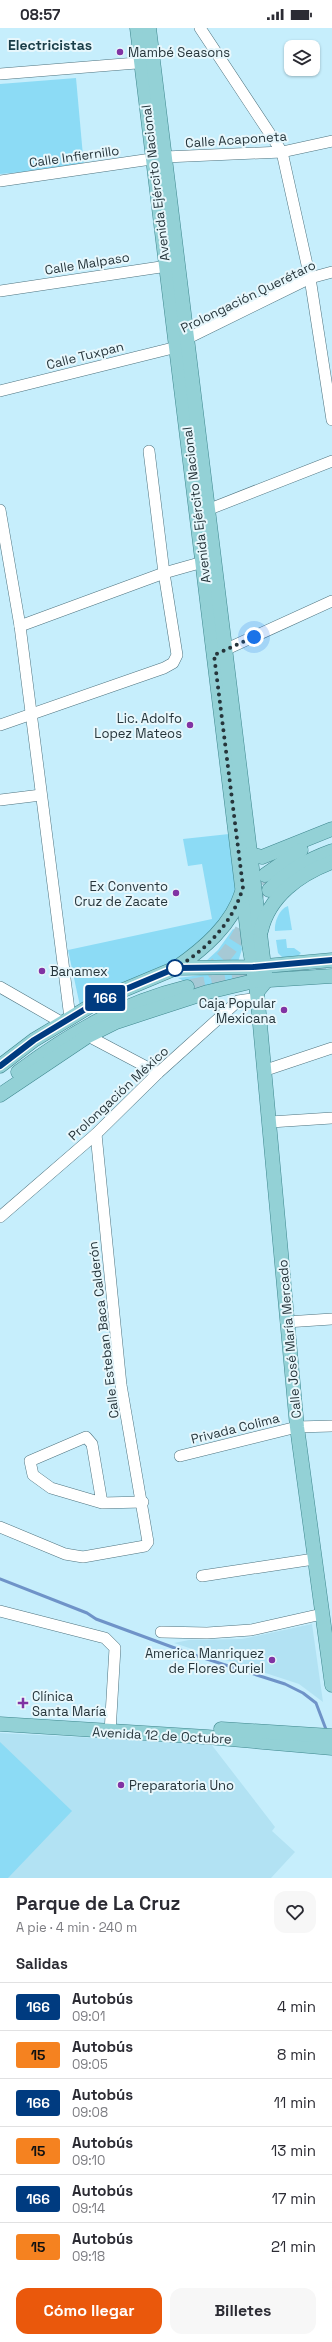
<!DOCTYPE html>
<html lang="es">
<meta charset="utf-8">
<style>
:root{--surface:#fff;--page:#f7f7f7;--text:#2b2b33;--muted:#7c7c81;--line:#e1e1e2;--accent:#ea580c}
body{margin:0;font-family:"Space Grotesk",sans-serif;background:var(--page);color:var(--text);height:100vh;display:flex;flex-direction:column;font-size:15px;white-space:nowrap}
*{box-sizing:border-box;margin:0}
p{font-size:13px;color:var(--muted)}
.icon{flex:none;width:22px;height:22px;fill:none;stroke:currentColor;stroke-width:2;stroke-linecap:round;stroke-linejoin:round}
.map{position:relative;height:1850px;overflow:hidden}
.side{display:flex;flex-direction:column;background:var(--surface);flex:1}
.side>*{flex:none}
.badge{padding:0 8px;border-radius:3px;font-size:14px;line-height:26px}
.buttons{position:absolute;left:284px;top:12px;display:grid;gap:8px}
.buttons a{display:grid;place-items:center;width:36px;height:36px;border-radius:8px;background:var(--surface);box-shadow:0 1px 3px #0004;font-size:20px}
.you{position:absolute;width:20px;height:20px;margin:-10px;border:3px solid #fff;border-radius:50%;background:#1a73e8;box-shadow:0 0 0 6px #1a73e833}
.map>.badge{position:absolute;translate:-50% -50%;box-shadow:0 0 0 2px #fff}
h2{padding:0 16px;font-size:15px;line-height:36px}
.round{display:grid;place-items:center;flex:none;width:42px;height:42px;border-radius:12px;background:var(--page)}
.summary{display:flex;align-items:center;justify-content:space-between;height:68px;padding:0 16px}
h1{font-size:19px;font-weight:700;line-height:30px}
.cta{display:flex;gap:8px;margin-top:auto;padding:8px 16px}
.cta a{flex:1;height:46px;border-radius:12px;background:var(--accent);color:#fff;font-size:16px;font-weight:700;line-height:46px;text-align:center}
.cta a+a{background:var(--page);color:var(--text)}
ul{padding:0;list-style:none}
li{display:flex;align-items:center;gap:12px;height:48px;padding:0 16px;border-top:1px solid var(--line)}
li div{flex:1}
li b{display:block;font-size:15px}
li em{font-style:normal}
li .badge{min-width:44px;font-weight:700;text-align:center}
.status{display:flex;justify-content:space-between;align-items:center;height:28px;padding:0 20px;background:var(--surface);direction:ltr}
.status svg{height:11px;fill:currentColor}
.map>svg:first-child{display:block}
</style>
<div class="status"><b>08:57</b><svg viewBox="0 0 49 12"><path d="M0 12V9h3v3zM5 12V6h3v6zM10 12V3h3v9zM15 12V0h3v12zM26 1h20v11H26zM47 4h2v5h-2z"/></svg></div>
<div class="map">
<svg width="332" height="1850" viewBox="0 0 332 1850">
<rect width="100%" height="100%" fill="#c6eefc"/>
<g fill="#b2e2f3">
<path d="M312,1596L323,1674L299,1656L174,1615L189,1612L242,1611Z"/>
<path d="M0,1705L211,1716L275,1799L272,1803L295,1824L271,1850H0Z"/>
</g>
<g fill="#8cdbf5">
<path d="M76,50L84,139L0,146V56Z"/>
<path d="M229,806L237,857L215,914L157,946L80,978L68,922L212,891L202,836L188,838L183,811Z"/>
<path d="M288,878L292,902L275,903C274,895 279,881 288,878Z"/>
<path d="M233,901L238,903L242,921L238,934H205L218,922Z"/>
<path d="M286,911L287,920H294L301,925L296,930L284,931L278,925L276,912Z"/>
<path d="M208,946H244L245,949L188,967L184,953L178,950Z"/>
<path d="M0,1714L72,1783L8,1850H0Z"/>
</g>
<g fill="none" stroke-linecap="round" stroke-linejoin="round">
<path stroke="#6f93c8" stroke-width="3" d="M0,1551L87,1585L96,1591L191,1626L285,1656L303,1665L316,1675L327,1704"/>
<g stroke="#a6c9d5" stroke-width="14" stroke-dasharray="14 7" stroke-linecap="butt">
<path d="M206,944C239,923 251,881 265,847"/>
<path d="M191,958L235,950L326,939"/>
</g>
<defs>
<g id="minor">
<path d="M200,0L282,124L310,250L332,392"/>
<path d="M0,46L149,34"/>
<path d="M0,153L165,129L282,124L332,113"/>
<path d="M0,263L174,237"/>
<path d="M0,363L177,319L188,310L310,250L332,244"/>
<path d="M0,482L20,598L70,990"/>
<path d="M202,484L332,433"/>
<path d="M20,598L164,545L210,532"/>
<path d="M218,625L332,573"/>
<path d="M0,697L164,640L173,635L177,627L164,545L149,423"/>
<path d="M0,772L41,767"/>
<path d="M0,959L61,994"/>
<path d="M88,1008L158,1045"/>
<path d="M266,1042L332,1020"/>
<path d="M270,1094L332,1090"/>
<path d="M0,1189L96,1106L158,1045L238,973L258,970"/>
<path d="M286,1294L332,1291"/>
<path d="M180,1428L297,1399L332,1398"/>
<path d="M102,1475L92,1416L86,1409L30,1433L33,1447L51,1460L102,1475L143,1474"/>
<path d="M0,1499L65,1526L83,1529L145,1518L148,1514L121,1357L96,1106"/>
<path d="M202,1548L314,1531"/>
<path d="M0,1583L105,1610L115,1620L110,1704"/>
<path d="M161,1604L207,1605L251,1602L322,1586"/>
</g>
<g id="major">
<path d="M137,0L249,916L257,964L297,1399L332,1657"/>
<path d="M149,0L264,938L266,953L257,964"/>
<path d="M250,826L262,829L332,801"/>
<path d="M265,847L301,822"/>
<path d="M269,862C288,843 307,832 332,823"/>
<path d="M261,903C269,868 300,846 332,834"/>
<path d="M176,940C203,921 232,897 242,864"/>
<path d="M0,1038L34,1012L102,971L176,940L253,939L332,932"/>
<path d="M18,1044C72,1004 122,975 187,959"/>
<path d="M0,1067L88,1008L116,994L208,964L254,953L332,948"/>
<path d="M0,1696L207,1709L332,1720"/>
<path d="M221,1701L332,1708"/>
</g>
</defs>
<use href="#minor" stroke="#4e737f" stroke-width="12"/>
<use href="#major" stroke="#3e878e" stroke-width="15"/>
<use href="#minor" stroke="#fff" stroke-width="11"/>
<use href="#major" stroke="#93d1d6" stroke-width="14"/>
</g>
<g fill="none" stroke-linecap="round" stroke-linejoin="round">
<defs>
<path id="line" d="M0,1038L34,1012L102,971L176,940L253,939L332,932"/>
</defs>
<use href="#line" stroke="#fff" stroke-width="9"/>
<use href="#line" stroke="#003b80" stroke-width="6"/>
<path stroke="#26353b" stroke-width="4" stroke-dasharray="0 7.2" d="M175,940C206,923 234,893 243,859L214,627L254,609"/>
</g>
<g fill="#8133a3" stroke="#e7f7fc" stroke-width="1.5">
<circle cx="120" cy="24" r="4"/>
<circle cx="190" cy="697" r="4"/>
<circle cx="176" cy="865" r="4"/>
<circle cx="42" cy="943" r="4"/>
<circle cx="284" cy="982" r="4"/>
<circle cx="272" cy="1632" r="4"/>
<path d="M21 1669h4v4h4v4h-4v4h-4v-4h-4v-4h4z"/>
<circle cx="121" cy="1757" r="4"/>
</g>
<circle fill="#fff" stroke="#003b80" stroke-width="2" cx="175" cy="940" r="8"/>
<g text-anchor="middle" stroke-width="4" stroke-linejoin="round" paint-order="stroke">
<g font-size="13" fill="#26353b" stroke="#e7f7fc" text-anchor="start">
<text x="128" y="29">Mambé Seasons</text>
<text x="182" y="695" text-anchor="end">Lic. Adolfo<tspan x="182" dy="15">Lopez Mateos</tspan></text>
<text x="168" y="863" text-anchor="end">Ex Convento<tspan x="168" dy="15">Cruz de Zacate</tspan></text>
<text x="50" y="948">Banamex</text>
<text x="276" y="980" text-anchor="end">Caja Popular<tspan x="276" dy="15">Mexicana</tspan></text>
<text x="264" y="1630" text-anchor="end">America Manriquez<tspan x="264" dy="15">de Flores Curiel</tspan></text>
<text x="32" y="1673">Clínica<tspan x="32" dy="15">Santa María</tspan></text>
<text x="129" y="1762">Preparatoria Uno</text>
</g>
<g font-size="13" fill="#26353b" stroke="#e7f7fc">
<text transform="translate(236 111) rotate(-4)" y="5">Calle Acaponeta</text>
<text transform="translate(74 128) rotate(-8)" y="5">Calle Infiernillo</text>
<text transform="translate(155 155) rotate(-97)" y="5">Avenida Ejército Nacional</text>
<text transform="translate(87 235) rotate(-9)" y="5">Calle Malpaso</text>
<text transform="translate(248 268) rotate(-26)" y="5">Prolongación Querétaro</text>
<text transform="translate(85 327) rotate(-14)" y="5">Calle Tuxpan</text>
<text transform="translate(196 477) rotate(-97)" y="5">Avenida Ejército Nacional</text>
<text transform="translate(118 1065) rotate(-43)" y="5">Prolongación México</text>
<text transform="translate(103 1302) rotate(-97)" y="5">Calle Esteban Baca Calderón</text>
<text transform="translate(289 1311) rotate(-95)" y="5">Calle José María Mercado</text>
<text transform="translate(235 1400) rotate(-14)" y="5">Privada Colima</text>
<text transform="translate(162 1707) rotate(3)" y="5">Avenida 12 de Octubre</text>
</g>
<g font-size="14" font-weight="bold" fill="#193d48" stroke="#e7f7fc">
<text x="50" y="22">Electricistas</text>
</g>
</g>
</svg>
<div class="buttons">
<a><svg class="icon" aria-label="layers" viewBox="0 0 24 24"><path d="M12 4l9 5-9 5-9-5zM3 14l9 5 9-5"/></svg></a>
</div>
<div class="you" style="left:254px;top:609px"></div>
<b class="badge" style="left:105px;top:970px;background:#003b80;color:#fff">166</b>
</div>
<section class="side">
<div class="summary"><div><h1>Parque de La Cruz</h1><p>A pie · 4 min · 240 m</p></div><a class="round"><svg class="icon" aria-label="heart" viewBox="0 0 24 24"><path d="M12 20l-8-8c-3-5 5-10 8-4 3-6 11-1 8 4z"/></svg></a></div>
<h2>Salidas</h2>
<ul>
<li><span class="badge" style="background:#003b80;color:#fff">166</span><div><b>Autobús</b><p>09:01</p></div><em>4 min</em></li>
<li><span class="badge" style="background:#f58220;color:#111">15</span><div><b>Autobús</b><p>09:05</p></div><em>8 min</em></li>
<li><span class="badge" style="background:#003b80;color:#fff">166</span><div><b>Autobús</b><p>09:08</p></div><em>11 min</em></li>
<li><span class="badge" style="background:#f58220;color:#111">15</span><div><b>Autobús</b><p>09:10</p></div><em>13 min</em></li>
<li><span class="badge" style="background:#003b80;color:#fff">166</span><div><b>Autobús</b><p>09:14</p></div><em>17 min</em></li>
<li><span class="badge" style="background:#f58220;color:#111">15</span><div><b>Autobús</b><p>09:18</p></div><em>21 min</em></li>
</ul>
<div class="cta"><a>Cómo llegar</a><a>Billetes</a></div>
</section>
